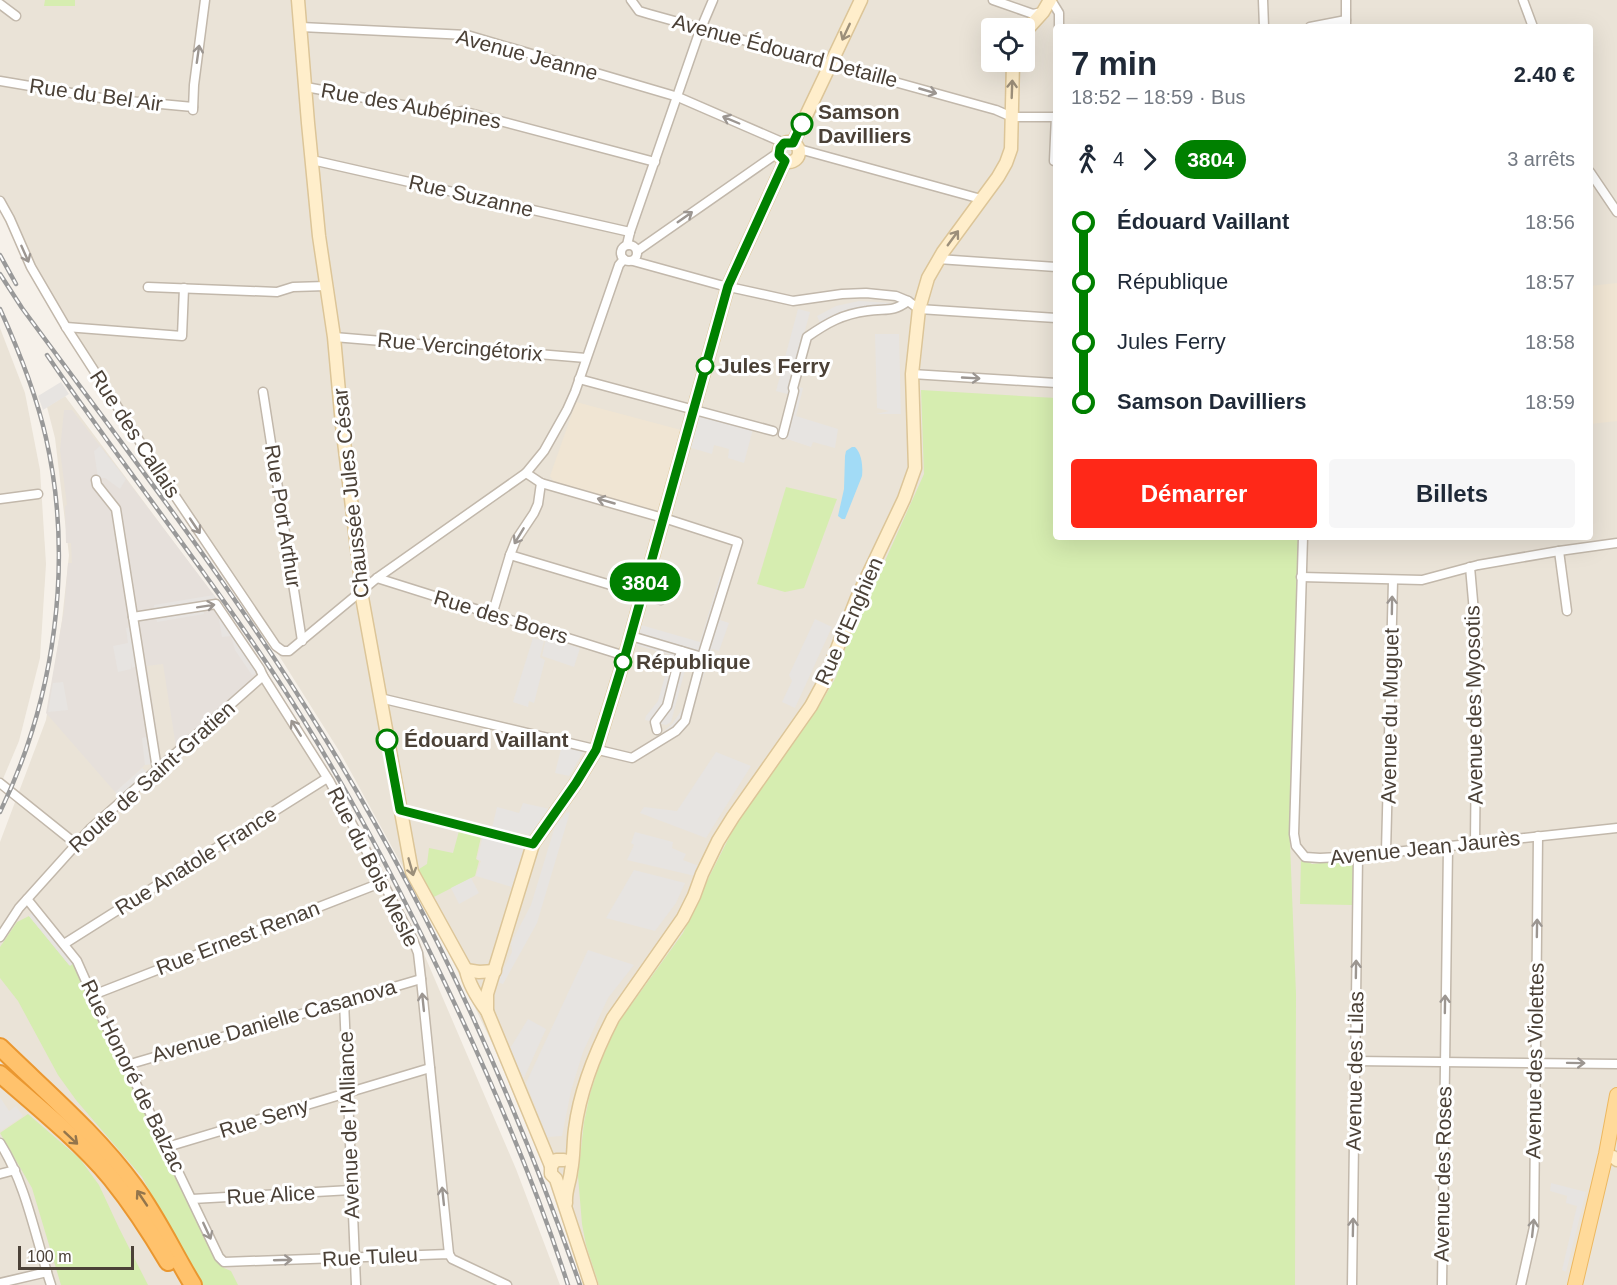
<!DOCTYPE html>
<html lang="fr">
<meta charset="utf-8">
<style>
:root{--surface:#fff;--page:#f6f6f7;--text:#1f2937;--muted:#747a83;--accent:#ff2818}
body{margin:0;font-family:Arial,sans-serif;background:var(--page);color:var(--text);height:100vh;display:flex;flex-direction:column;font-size:22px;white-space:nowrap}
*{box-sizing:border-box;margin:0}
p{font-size:20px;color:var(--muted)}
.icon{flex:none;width:33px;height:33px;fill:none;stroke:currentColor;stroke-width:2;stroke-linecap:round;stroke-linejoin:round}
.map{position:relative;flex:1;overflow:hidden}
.drawer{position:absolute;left:1053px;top:24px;width:540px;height:516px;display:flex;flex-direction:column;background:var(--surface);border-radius:6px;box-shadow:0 6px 24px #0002}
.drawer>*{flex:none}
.badge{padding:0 12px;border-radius:20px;font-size:21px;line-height:39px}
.tools{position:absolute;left:981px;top:18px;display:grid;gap:12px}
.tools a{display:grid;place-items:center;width:54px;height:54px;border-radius:6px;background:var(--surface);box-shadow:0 6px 24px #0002;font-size:30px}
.scale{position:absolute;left:18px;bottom:15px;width:116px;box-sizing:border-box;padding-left:6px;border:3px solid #4b4137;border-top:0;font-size:16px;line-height:21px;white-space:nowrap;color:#4b4137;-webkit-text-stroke:4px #fff;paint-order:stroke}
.map>.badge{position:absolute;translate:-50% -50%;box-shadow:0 0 0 3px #fff}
.legs{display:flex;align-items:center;gap:9px;height:66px;padding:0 18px;font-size:20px}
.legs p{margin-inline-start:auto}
.summary{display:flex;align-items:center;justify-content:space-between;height:102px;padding:0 18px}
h1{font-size:33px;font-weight:800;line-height:45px}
.action{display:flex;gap:12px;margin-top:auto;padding:12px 18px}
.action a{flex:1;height:69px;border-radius:6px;background:var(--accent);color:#fff;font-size:24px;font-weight:800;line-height:69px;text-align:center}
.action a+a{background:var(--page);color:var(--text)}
ul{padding:0 18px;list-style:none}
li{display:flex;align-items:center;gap:21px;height:60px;font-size:22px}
li i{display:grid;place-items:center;width:9px;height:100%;margin:0 8px;background:currentColor}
li i::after{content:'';width:15px;height:15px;margin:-8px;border:4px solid;border-radius:50%;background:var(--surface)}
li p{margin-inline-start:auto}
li:first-child i{background:linear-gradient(#0000 50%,currentColor 0)}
li:last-child i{background:linear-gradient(currentColor 50%,#0000 0)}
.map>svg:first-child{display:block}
</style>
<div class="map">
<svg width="1617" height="1285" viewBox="0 0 1617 1285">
<rect width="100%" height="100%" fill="#f6f1ea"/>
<g fill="#eae3d7" fill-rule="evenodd">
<path d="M0,0H1617V1285H584L541,1159L492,1043L438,931L341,754L249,608L163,485L51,309L0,206ZM1056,27H1590V537H1056ZM992,28H1024V62H992Z"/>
<path d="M0,328L25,393L40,470L46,564L40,658L19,741L0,786Z"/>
<path d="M65,396L232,620L318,755L418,940L516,1169L560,1285H0V842L46,720L62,620L69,555L55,438L47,407Z"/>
</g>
<path fill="#e6e0db" d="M64,410H72L126,479L236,624L238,630L263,669L176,747L163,664L147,666L160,751L115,792L46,713L64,610L68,563H72L71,543H66L65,506L67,505L60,450Z"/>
<g fill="#f0e5d3">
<path d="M1617,283V421L1590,424V286Z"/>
<path d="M576,402L681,430L660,508L655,511L554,482L550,476Z"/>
</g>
<g fill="#d6edb0">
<path d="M45,0H75V6H44Z"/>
<path d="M921,390L1056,398V537H1298L1290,844L1296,994L1295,1285H599L586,1245L582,1224L578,1176L584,1122L590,1094L598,1069L606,1049L618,1023L683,933L710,875L736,824L821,703L836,677L853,625L880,572L924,474Z"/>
<path d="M786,487L837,499L804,588L785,592L757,584Z"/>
<path d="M459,831L481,837L476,859L479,861L475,876L432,898L416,871L427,864L429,848L453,853Z"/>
<path d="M1301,858L1312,864L1349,860L1353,864L1352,905L1300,904Z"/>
<path d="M29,916L69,965L75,962L219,1262L224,1268L231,1271L238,1285H201L142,1177L76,1100L58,1075L18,1001L0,978V947L17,922Z"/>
<path d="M28,1114L80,1159L99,1185L119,1228L148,1285H61L32,1188L0,1133Z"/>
</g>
<g fill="#e7e4e1">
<path d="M859,301L892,303L891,308H867L848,310L831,316L820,323L817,316L836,306Z"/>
<path d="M798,309L810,312L791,382V386L803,388L796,416L838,429L835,448L813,442L811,447L781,437L791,395L776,391Z"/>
<path d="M875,334H899L901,414H876L889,411L877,408Z"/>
<path d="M61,382L69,394L43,410L38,396Z"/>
<path d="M696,414L753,429L744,463L728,458L729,449L714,445L712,454L688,447Z"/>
<path d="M100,446L126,479L120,489L105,478H98L94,451Z"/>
<path d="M720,576L729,580L722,601L720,620L729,623L719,651L712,649L692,713L685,728L669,741L663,732L673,723L683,708L697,658L689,655L671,722L666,725L645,720L646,716L658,701L671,655L636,645L641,625L700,642Z"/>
<path d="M214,595L216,604L203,606L204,614L157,622L154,605Z"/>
<path d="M225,618L258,672L252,675L235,650L231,636L222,637L219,619Z"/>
<path d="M815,619L832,627L795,708L782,702L792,681L789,675Z"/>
<path d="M131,627L137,666L132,668L131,662V669L118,672L113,646L128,643L126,628Z"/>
<path d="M533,638L544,641L540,657L545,660L534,703L529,701L528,707L513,702Z"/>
<path d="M546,638L580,648L574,667L542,656Z"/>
<path d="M63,682L68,710L48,712L53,683Z"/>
<path d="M149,736L153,764L145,765L142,738Z"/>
<path d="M562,745L584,751L569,776L555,773Z"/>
<path d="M716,752L751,766L706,838L640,813L644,807L677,811Z"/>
<path d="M142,768L146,771L150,772L121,798L115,792Z"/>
<path d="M523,803L550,809L531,835L492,828L497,807L519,813Z"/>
<path d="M570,812L537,923L503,984L497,982L512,952L511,943L531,905L555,826L566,813Z"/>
<path d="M635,832L673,842L672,848L686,854L683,860L699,866L695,876L627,860L634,845L631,843Z"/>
<path d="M483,836L524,847L512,887L476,876L481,861L477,859Z"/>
<path d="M634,870L685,883L676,903L655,931L606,918Z"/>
<path d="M471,878L479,893L459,904L451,888Z"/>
<path d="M33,911L75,962L70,966L29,916Z"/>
<path d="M588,950L634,965L608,998L583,1052L571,1091L562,1136L547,1137L526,1083Z"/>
<path d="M528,1019L546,1029L523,1080L509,1050Z"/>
<path d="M0,1097L9,1111L16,1106L23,1116L1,1131L0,1129Z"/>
<path d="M1551,1183L1586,1192L1566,1272L1562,1270L1577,1206L1566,1203L1567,1196L1550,1191Z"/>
</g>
<path fill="#a2dbf6" d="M852,447H855C862,454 863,467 862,476L845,519H842L838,516L844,489L845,456L846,451Z"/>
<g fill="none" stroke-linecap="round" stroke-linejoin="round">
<defs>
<g id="street">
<path d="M631,0L639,11L649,14L996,110L1012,117H1056"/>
<path d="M993,0L1033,14L1042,12"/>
<path d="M1051,0L1059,13V27"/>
<path d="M1263,0L1264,27"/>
<path d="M1346,0V27"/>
<path d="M1523,0L1533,27"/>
<path d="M0,4L16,16"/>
<path d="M301,27L467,35L678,97L784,143"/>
<path d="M1310,27L1346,20"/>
<path d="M0,81L107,99L193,107"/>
<path d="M306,87L451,114L462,111L655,162"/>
<path d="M193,110L194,85L205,0"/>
<path d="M799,149L981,199"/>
<path d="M312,160L630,232"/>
<path d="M1054,161L1056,116"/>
<path d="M1590,172L1617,212"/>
<path d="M0,201L10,219L31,267L66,327L171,490L276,646L283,651H289L377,578L526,473L544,451L567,410L575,392L619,265L624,259"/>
<circle cx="629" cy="253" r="8"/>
<path d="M627,245L630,232L699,33L713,0"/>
<path d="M637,251L779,152"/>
<path d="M938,259L1056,267"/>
<path d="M633,261L720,285L793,301L842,294L866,293L896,296L908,301L919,309L1056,318"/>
<path d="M148,287L277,292L293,287L326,286"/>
<path d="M66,327L182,336L184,288"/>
<path d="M334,337L586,358"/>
<path d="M912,374L1056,383"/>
<path d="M579,379L773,431"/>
<path d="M263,392L302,641"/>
<path d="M783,434L794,391L793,388L807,337C827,323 843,314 867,311C886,308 892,313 908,301"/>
<path d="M96,480L97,485L116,509L157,769"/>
<path d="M0,499L38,494"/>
<path d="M1303,537L1294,834L1296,846L1305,857L1320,858L1358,856L1617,828"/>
<path d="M1559,551L1567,611"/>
<path d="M510,555L661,600"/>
<path d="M1470,567L1477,646L1475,843"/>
<path d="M1301,577L1422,580L1478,565L1559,551L1617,543"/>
<path d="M377,578L625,656"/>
<path d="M492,615L510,555L516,540L534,513L538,504L541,483"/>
<path d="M133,617L216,604L260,669L263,676L330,782L413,940L418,953L421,979L449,1254"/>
<path d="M631,636L702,657"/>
<path d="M380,698L632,758L676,731L685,721L702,657L738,542L670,520L541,483L526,473"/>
<path d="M657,730L655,722L667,706L681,651"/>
<path d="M0,783L76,844"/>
<path d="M400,810L533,844"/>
<path d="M1386,852L1393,581"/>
<path d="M27,899L77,961L105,1024L127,1065L219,1257L224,1262L449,1254L452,1259L507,1285"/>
<path d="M0,937L19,908L91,828L263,676"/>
<path d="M64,944L327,778"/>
<path d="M93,995L383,882"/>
<path d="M344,1001L356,1285"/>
<path d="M1355,1061L1617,1064"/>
<path d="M127,1065L421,979"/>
<path d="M0,1143C27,1186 35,1237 51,1285"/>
<path d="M167,1147L430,1068"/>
<path d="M0,1174L15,1170"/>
<path d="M192,1199L351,1190"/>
<path d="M0,1283L47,1272"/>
<path d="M1352,1285L1358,856"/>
<path d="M1442,1285L1448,847"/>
<path d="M1521,1285L1534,1227L1538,836"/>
</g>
<g id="secondary">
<path d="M298,0L308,123L319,236L334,337L342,425L361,581L362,597L412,872L466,970C469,985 478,999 487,1011L551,1166V1174L556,1179L591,1285"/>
<path d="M1024,33L1043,12L1050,0"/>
<circle cx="789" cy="152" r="10"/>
<path d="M793,143L861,0"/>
<path d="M466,970L479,972L495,971"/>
<path d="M487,1011V994L533,844L576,783L596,750L625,656L728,286L785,161"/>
<path d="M1613,1157L1617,1160"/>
<path d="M551,1166L556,1160H564"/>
<path d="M566,1203C565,1191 570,1182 571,1171C574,1157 573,1143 575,1129C580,1090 595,1053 613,1018L683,918L694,896L702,874L718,841L733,817L811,706L824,682L857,598L904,499L915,468L912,374L919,309L928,278L943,252L998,177L1006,163L1011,149L1013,62"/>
</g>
<path id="primary" d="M1575,1285L1606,1154L1617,1095"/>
<g id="highway">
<path d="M0,1047C46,1092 96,1134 134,1186C157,1217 173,1252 193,1285"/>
<path d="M0,1074C37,1106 79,1140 111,1178C132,1204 151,1233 168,1262"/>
</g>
</defs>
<use href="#street" stroke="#c2b8ab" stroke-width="11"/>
<use href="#secondary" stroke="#dcc598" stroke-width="15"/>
<use href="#primary" stroke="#edb860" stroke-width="16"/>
<use href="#highway" stroke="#ea9730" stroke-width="20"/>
<use href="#street" stroke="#fff" stroke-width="8"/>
<use href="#secondary" stroke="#ffeecb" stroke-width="12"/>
<use href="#primary" stroke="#ffda9a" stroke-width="14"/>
<use href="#highway" stroke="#ffc26c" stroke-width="16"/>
<defs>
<g id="rail">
<path d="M0,255L16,284"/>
<path d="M0,274L22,308C125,448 232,586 323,735C430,908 513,1094 580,1285"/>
<path d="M0,309C19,351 36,393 46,438C74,562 55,699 0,812"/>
<path d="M47,355C122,465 205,569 278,680C340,774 393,875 442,977C490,1077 534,1179 568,1285"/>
</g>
</defs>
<use href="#rail" stroke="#999" stroke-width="4.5"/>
<use href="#rail" stroke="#fff" stroke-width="2" stroke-dasharray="7" stroke-linecap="butt"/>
</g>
<defs><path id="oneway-shaft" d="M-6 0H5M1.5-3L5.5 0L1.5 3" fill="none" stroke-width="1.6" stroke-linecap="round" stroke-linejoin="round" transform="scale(1.5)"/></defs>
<g stroke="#9c8f7a">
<use href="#oneway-shaft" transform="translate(846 32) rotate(115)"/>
<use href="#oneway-shaft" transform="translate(1012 89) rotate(-88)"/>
<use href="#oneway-shaft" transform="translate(953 238) rotate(-54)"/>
<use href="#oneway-shaft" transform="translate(411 867) rotate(74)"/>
</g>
<g stroke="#9c9691">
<use href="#oneway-shaft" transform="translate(198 54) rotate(-82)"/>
<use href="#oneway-shaft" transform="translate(928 91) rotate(16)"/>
<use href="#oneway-shaft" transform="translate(731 120) rotate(-157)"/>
<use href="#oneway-shaft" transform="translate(685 217) rotate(-35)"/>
<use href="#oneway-shaft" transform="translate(25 254) rotate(66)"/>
<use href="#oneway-shaft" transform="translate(971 378) rotate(3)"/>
<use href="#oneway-shaft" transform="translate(606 501) rotate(-164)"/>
<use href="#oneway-shaft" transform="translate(195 526) rotate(56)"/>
<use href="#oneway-shaft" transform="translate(519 536) rotate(121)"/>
<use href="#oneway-shaft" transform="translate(1392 605) rotate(-89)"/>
<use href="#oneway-shaft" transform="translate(206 606) rotate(-9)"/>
<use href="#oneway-shaft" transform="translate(296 728) rotate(-122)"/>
<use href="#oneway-shaft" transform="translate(1537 928) rotate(-89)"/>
<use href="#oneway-shaft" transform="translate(1356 969) rotate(-89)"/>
<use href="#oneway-shaft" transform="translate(423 1002) rotate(-96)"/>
<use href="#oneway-shaft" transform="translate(1445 1004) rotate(-89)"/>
<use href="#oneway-shaft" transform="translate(1576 1063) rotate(1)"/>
<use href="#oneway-shaft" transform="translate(443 1196) rotate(-96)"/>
<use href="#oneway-shaft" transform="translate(1353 1227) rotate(-89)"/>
<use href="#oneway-shaft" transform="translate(1533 1228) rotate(-84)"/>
<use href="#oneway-shaft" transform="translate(207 1231) rotate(65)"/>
<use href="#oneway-shaft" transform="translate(283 1260) rotate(-2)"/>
</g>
<g stroke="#93754c">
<use href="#oneway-shaft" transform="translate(71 1138) rotate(43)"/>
<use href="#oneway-shaft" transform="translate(142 1198) rotate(-124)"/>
</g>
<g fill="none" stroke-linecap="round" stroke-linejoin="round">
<defs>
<path id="line-1" d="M387,740L400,810L533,844L576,783L596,750L625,656L728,286L785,161L779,155L780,148L784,143H793L802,124"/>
</defs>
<use href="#line-1" stroke="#fff" stroke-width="14"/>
<use href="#line-1" stroke="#008000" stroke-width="9"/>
</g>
<g fill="#fff" stroke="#008000" stroke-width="3">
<circle cx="802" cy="124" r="10"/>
<circle cx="705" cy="366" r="8"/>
<circle cx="623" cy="662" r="8"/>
<circle cx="387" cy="740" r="10"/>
</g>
<g text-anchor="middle" stroke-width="6" stroke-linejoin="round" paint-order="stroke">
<g font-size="21" fill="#4b4137" stroke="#fff">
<text transform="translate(785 51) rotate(15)" y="7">Avenue Édouard Detaille</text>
<text transform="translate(527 55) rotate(15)" y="7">Avenue Jeanne</text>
<text transform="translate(96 95) rotate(8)" y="7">Rue du Bel Air</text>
<text transform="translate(411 106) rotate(10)" y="7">Rue des Aubépines</text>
<text transform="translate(471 196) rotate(13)" y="7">Rue Suzanne</text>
<text transform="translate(460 347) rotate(5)" y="7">Rue Vercingétorix</text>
<text transform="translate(135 434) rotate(57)" y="7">Rue des Callais</text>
<text transform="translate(351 493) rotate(-96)" y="7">Chaussée Jules César</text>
<text transform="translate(283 516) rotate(81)" y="7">Rue Port Arthur</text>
<text transform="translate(501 617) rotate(17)" y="7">Rue des Boers</text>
<text transform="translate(849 621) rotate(-66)" y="7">Rue d'Enghien</text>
<text transform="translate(1474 705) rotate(-91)" y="7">Avenue des Myosotis</text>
<text transform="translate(1390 716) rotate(-89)" y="7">Avenue du Muguet</text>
<text transform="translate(152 777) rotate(-42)" y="7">Route de Saint-Gratien</text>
<text transform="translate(1425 848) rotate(-6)" y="7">Avenue Jean Jaurès</text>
<text transform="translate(196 861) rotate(-32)" y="7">Rue Anatole France</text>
<text transform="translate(373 867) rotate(63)" y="7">Rue du Bois Mesle</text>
<text transform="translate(238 938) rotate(-21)" y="7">Rue Ernest Renan</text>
<text transform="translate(274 1021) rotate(-16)" y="7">Avenue Danielle Casanova</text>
<text transform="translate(1535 1061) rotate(-89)" y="7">Avenue des Violettes</text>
<text transform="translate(1355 1071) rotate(-89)" y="7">Avenue des Lilas</text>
<text transform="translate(133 1076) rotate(64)" y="7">Rue Honoré de Balzac</text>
<text transform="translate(264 1118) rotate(-17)" y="7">Rue Seny</text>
<text transform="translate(349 1125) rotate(-92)" y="7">Avenue de l'Alliance</text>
<text transform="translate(1443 1174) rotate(-89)" y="7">Avenue des Roses</text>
<text transform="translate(271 1195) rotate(-3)" y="7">Rue Alice</text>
<text transform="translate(370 1257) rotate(-3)" y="7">Rue Tuleu</text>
</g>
<g font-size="21" font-weight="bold" fill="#4b4137" stroke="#fff" text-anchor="start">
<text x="818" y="119">Samson<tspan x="818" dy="24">Davilliers</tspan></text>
<text x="718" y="373">Jules Ferry</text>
<text x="636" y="669">République</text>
<text x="404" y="747">Édouard Vaillant</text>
</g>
</g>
</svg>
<div class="tools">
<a><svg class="icon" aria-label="locate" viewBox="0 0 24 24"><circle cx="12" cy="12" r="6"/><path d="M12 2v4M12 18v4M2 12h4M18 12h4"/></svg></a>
</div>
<div class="scale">100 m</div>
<b class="badge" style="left:645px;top:582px;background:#008000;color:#fff">3804</b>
<section class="drawer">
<div class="summary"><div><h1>7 min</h1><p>18:52 – 18:59 · Bus</p></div><b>2.40 €</b></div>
<div class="legs"><svg class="icon" aria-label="walk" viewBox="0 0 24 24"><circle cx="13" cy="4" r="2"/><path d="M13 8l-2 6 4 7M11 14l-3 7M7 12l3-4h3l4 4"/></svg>4<svg class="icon" aria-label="forward" viewBox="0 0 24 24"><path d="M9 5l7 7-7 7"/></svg><b class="badge" style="background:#008000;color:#fff">3804</b><p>3 arrêts</p></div>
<ul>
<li><i style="color:#008000"></i><b>Édouard Vaillant</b><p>18:56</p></li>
<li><i style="color:#008000"></i><span>République</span><p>18:57</p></li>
<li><i style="color:#008000"></i><span>Jules Ferry</span><p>18:58</p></li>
<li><i style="color:#008000"></i><b>Samson Davilliers</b><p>18:59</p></li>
</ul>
<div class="action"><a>Démarrer</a><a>Billets</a></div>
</section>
</div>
